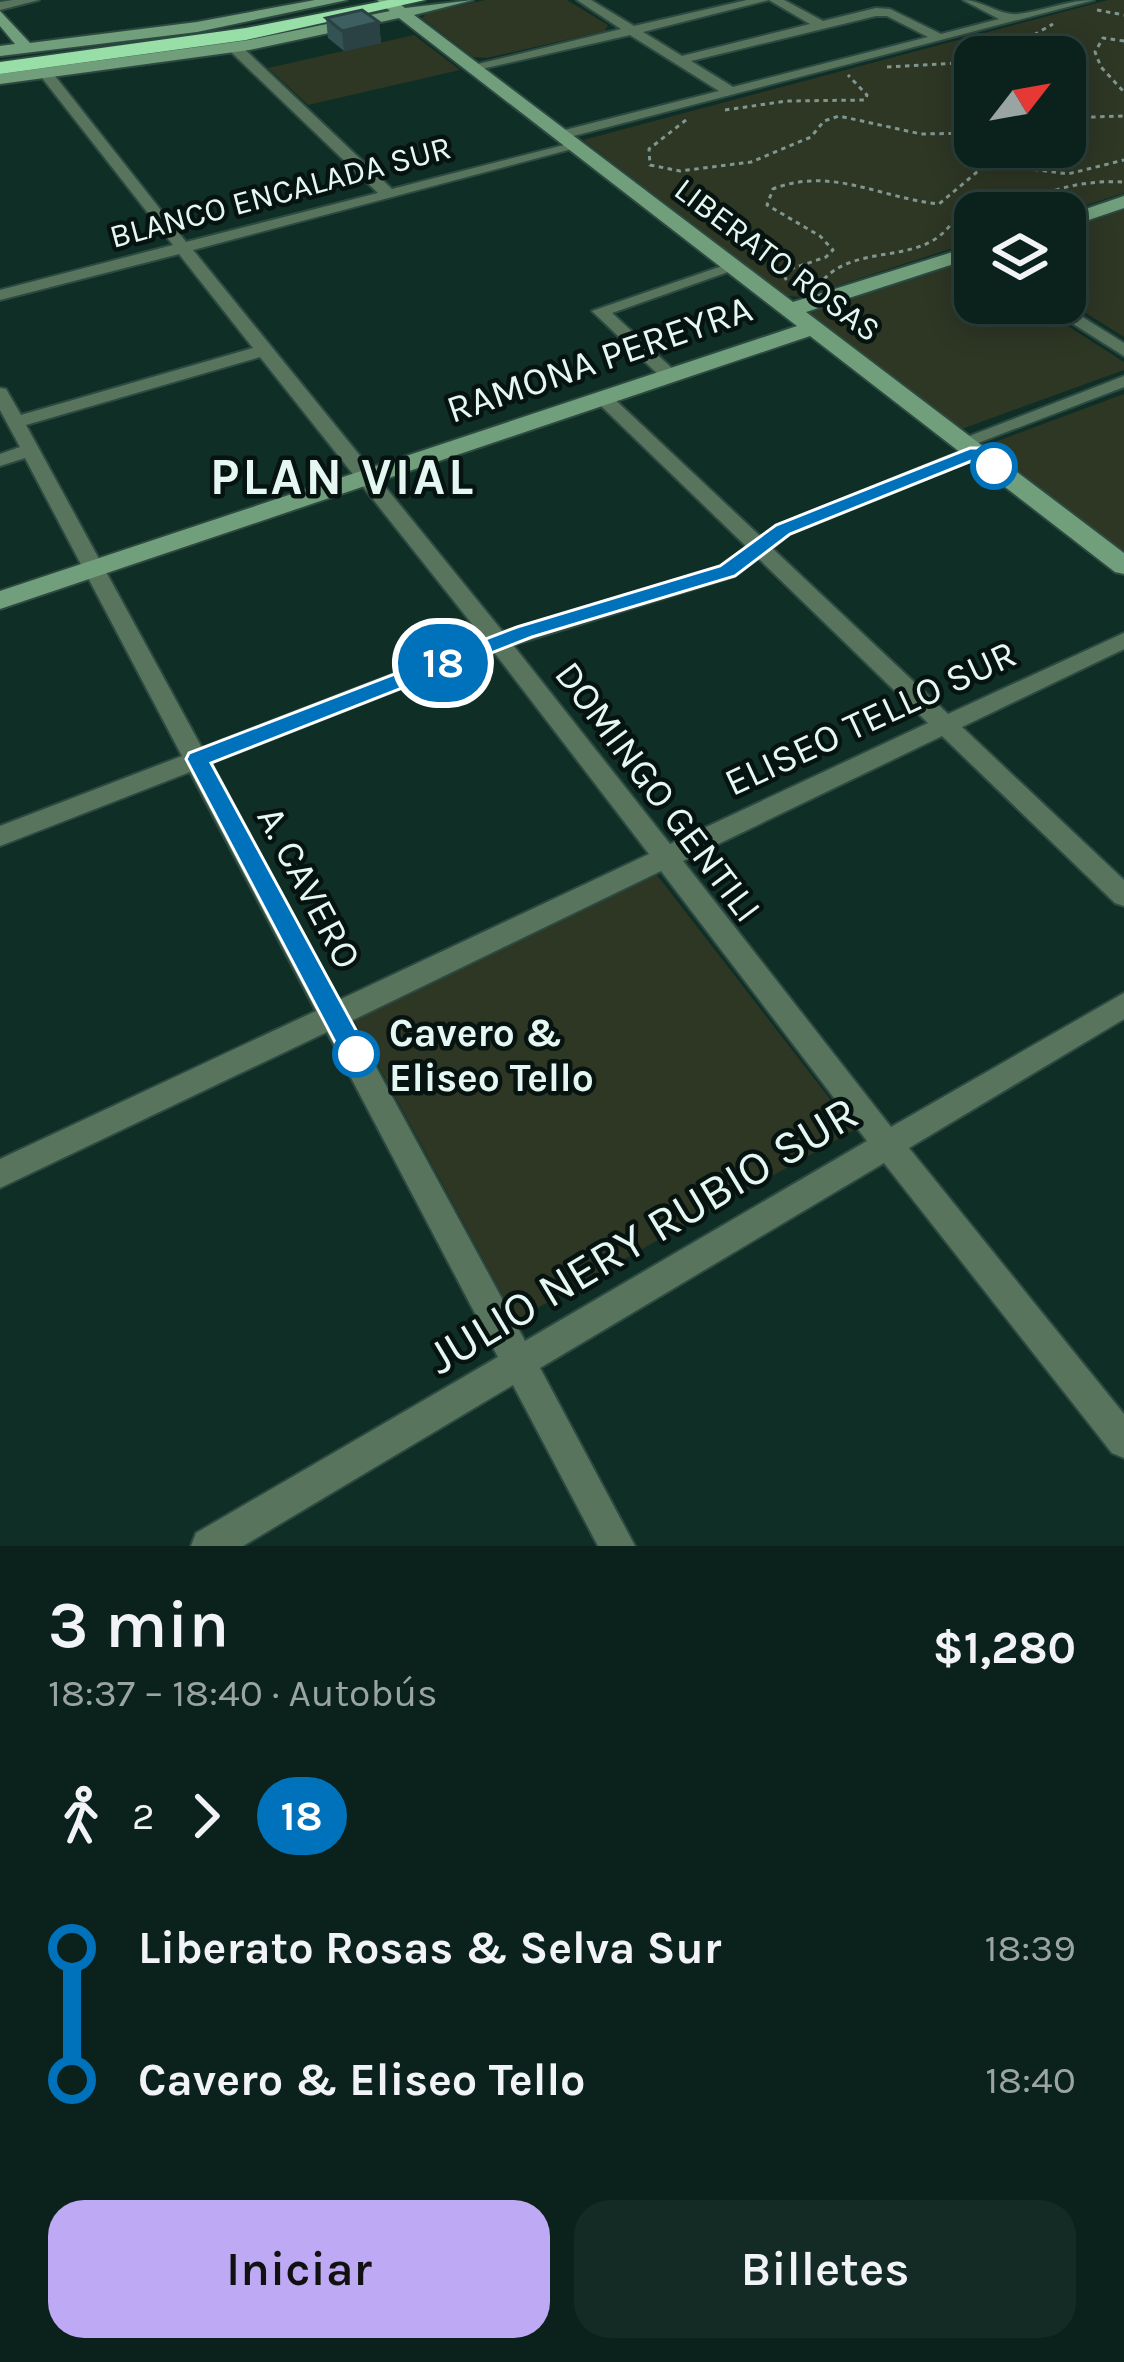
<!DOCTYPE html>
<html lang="es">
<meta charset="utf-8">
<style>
:root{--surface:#0b221c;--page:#142a25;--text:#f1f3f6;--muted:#9aa4a3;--line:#2b3f3b;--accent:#bea9f4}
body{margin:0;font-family:Karla,sans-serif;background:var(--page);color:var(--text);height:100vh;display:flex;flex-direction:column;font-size:45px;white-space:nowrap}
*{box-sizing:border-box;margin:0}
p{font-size:39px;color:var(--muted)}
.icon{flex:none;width:66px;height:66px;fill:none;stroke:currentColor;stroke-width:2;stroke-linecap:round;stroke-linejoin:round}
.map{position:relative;height:1546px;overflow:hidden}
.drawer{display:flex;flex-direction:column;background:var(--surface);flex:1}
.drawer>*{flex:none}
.badge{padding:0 24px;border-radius:39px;font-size:42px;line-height:78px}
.needle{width:78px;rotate:59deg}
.buttons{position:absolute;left:954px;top:36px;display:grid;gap:24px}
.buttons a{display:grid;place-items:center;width:132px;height:132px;border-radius:24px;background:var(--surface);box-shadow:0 6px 30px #0003,0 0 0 3px var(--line);font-size:60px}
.map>.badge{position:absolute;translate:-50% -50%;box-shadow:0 0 0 6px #fff}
.legs{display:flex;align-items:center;gap:18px;height:132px;padding:0 48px;font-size:39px}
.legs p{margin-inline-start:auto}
.headline{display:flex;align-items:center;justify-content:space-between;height:204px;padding:0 48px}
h1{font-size:66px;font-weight:600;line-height:90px}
.action{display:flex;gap:24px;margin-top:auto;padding:24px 48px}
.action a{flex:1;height:138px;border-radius:36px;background:var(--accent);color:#111;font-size:48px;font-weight:600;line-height:138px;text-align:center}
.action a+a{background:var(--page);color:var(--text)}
ul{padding:0 48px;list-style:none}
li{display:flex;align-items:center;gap:42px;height:132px;font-size:45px}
li i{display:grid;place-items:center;width:18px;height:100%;margin:0 15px;background:currentColor}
li i::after{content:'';width:30px;height:30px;margin:-15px;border:9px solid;border-radius:50%;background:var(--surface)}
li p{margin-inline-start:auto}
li:first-child i{background:linear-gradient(#0000 50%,currentColor 0)}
li:last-child i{background:linear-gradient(currentColor 50%,#0000 0)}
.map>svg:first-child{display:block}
</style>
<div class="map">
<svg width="1124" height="1546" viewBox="0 0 1124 1546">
<rect width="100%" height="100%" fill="#0f2e26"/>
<g fill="#2e3624" fill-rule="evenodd">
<path d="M485,0H567L608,25L605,31L487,58L473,57L422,18L427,13Z"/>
<path d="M1108,0H1124V193L1062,213H975V241L802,297L787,296L583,140ZM975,57H1065V147H975Z"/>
<path d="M414,35L460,70L308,105L268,68Z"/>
<path d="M1124,210V337L1065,300V229Z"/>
<path d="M967,261L975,266V303H1032L1124,362V370L962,429L810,313Z"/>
<path d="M1124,394V553L984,446Z"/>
<path d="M657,875L854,1130L516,1320L351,1015Z"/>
</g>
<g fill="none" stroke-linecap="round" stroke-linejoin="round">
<defs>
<g id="street">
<path d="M13,0H39L0,10V2Z"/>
<path d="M577,0H591L634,26L747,0H784L823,21L876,8L890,9L941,34L999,19L963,0C982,0 1000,16 1018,14C1044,11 1067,0 1094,0L562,139L555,135L557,132L719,91L630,35L473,71L466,67L621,29ZM769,0L810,24L682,56L643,32ZM876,16H887L928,37L733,87L691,61Z"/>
<path d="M229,44H239L392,189L576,142L583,146L193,250L503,632L721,566L747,547L597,402L594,398L603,393L609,394L761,537L776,526L969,448H983V456L790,534L772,548L948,714L1124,633V649L962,727L1124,880V906L1115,903L942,736L683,861L891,1127L1124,993V1019L909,1148L1124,1414V1458L1112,1453L884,1163L540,1368L635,1546H598L513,1385L243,1546H191L196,1533L498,1357L327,1032L0,1188V1159L316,1011L190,772L0,846V826L182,756L25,458L0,466V454L20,447L0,410V388L6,389L21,415L253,348L179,254L0,300V290L173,245L39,74L51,71L186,242L378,193L229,50ZM260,357L484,639L202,748L26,425ZM758,558L928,723L670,844L513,645L735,576ZM494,652L649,854L339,1000L211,763ZM661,871L867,1141L525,1341L351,1021Z"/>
<path d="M728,264L742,267L612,313L676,372V380H664L592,311Z"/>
<path d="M1040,303H1060L1124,343V356Z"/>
<path d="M1124,376V387L970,446L963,448L954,442Z"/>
</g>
<g id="secondary">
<path d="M315,0H347L197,32L0,56V46L15,44L0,26V11L30,43L197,22Z"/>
<path d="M377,0H395L405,8L473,0L414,15L793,302L975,245V257L806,312L1124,553V574L1115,572L810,336L0,609V591L797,326L399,18L249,50L0,84V74L249,40L390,11Z"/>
<path d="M1124,196V208L1065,228V216Z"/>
</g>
<path id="highway" d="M389,0H425L246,40L0,74V62L246,28Z"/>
</defs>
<use href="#street" stroke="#2d4a42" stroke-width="4"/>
<use href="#secondary" stroke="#2d4a42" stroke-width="4"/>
<use href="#highway" stroke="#2d4a42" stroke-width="4"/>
<g stroke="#7e9790" stroke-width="3" stroke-dasharray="4.5 4.5" stroke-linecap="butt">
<path d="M1097,10L1124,15"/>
<path d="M1124,41L1103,38L1095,52L1101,67L1124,92"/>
<path d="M995,57L1053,24"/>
<path d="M887,67L975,62"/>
<path d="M725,110L787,101L865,100L867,95L848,75"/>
<path d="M1065,110L1092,117L1124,116"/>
<path d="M686,120L649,149L650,165L680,171L751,162L811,137L824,121L839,116L921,134L975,133"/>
<path d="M1017,213C1041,187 1090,180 1124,182"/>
<path d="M824,279C861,241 926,268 955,218L975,214"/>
<path d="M803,286L787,281L782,272L826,257L833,250L820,236L767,205L773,189C831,166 880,198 939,204L977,172L994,164L1068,174L1124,160"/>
</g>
<use href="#street" fill="#58745d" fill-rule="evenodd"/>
<use href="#secondary" fill="#729f7b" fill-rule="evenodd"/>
<use href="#highway" fill="#98dfa7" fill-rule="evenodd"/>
</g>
<path fill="#345253" d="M326,18L379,22L381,43L344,51L328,38Z"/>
<path fill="#2b4244" d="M379,22L381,43L344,51L342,31Z"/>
<path fill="#3d5f61" stroke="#2b4244" stroke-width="3" d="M362,10L379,22L342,31L326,18Z"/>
<path fill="#0072bc" stroke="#fff" stroke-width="3" d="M970,448H983L1004,466L994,472L974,460L790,534L735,576L532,637L211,763L369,1054L365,1063H346L186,759L189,753L517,627L720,566L776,525Z"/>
<g fill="#fff" stroke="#0072bc" stroke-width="6">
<circle cx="994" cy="466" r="21"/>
<circle cx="356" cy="1054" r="21"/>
</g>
<g text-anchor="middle" stroke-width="9" stroke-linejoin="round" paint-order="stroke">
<g font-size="33" fill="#e5f7f1" stroke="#071310">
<text transform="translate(280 191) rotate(-15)" y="12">BLANCO ENCALADA SUR</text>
<text transform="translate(778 259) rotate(37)" y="12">LIBERATO ROSAS</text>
</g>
<g font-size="39" fill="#e5f7f1" stroke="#071310">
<text transform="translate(599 358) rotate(-19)" y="14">RAMONA PEREYRA</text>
<text transform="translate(870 717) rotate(-25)" y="14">ELISEO TELLO SUR</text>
<text transform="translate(659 791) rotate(53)" y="14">DOMINGO GENTILI</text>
<text transform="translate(310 887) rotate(62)" y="14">A. CAVERO</text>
</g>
<g font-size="39" font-weight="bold" fill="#e5f7f1" stroke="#071310" text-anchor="start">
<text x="389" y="1046">Cavero &amp;<tspan x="389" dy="45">Eliseo Tello</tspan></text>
</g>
<g font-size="48" fill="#e5f7f1" stroke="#071310">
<text transform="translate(642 1234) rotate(-31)" y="17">JULIO NERY RUBIO SUR</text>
</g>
<g font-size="51" font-weight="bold" letter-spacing="3" fill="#e5f7f1" stroke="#071310">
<text x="343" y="494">PLAN VIAL</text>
</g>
</g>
</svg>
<div class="buttons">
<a><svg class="needle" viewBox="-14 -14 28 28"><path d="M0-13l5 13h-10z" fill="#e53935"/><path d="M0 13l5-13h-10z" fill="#9aa4a3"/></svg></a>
<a><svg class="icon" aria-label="layers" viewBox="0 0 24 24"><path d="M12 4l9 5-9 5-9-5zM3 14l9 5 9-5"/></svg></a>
</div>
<b class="badge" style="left:443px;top:663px;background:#0072bc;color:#fff">18</b>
</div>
<section class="drawer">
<div class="headline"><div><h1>3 min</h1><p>18:37 – 18:40 · Autobús</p></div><b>$1,280</b></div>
<div class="legs"><svg class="icon" aria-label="walk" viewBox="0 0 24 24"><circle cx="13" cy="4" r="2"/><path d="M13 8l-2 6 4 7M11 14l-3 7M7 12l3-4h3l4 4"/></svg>2<svg class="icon" aria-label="forward" viewBox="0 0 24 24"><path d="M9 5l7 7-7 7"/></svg><b class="badge" style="background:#0072bc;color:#fff">18</b></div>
<ul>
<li><i style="color:#0072bc"></i><b>Liberato Rosas &amp; Selva Sur</b><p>18:39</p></li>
<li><i style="color:#0072bc"></i><b>Cavero &amp; Eliseo Tello</b><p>18:40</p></li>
</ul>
<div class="action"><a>Iniciar</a><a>Billetes</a></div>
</section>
